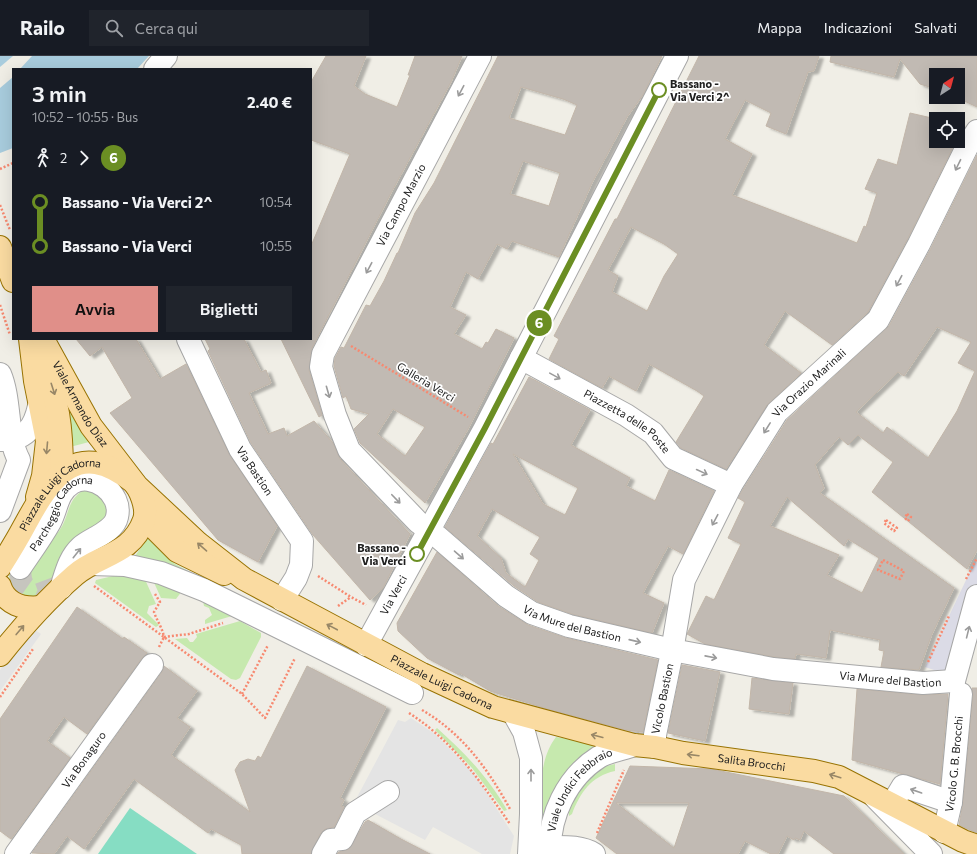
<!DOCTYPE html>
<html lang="it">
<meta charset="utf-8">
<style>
:root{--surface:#171b24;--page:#20242c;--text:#f1f3f6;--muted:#9ea1a6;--line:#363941;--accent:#e08f89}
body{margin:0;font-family:Commissioner,sans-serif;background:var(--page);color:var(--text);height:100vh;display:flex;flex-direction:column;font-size:15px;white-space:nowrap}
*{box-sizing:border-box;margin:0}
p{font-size:13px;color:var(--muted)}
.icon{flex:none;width:22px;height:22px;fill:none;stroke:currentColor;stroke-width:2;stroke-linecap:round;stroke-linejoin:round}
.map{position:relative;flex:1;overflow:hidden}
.drawer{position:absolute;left:12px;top:12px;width:300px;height:272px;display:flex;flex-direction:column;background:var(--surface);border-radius:0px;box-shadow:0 4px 16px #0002}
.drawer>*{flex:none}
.badge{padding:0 8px;border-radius:13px;font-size:14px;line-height:26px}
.needle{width:26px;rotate:36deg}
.fabs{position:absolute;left:929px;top:12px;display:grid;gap:8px}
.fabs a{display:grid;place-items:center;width:36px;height:36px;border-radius:0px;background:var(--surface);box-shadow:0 4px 16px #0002;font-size:20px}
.map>.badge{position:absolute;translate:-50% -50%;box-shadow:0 0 0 2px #fff}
.legs{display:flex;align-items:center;gap:6px;height:44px;padding:0 20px;font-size:13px}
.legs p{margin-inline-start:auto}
.overview{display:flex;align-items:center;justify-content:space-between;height:68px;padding:0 20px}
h1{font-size:22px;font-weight:600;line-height:30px}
.cta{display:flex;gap:8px;margin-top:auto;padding:8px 20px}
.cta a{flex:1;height:46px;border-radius:0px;background:var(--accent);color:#111;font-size:16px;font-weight:600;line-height:46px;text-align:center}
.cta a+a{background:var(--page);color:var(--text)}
ul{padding:0 20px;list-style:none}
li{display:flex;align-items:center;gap:14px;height:44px;font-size:15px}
li i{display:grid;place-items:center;width:6px;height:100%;margin:0 5px;background:currentColor}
li i::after{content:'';width:10px;height:10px;margin:-5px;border:3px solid;border-radius:50%;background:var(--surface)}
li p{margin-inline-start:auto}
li:first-child i{background:linear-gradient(#0000 50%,currentColor 0)}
li:last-child i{background:linear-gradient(currentColor 50%,#0000 0)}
header{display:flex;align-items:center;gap:24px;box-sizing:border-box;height:56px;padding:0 20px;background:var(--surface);border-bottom:1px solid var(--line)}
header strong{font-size:19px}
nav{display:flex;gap:22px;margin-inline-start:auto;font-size:14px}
.search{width:280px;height:36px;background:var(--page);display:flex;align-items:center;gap:10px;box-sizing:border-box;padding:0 14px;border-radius:0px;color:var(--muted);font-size:15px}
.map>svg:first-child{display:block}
</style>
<header>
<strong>Railo</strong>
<div class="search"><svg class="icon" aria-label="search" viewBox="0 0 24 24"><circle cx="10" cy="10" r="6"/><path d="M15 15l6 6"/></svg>Cerca qui</div>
<nav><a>Mappa</a><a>Indicazioni</a><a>Salvati</a></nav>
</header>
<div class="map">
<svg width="977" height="798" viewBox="0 0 977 798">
<defs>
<filter id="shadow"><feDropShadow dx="4.5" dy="2.5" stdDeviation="1" flood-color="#0004"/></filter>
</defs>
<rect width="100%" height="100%" fill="#f0eee6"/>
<g fill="#c6e9ae">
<path d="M66,341L93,385L70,391Z"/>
<path d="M84,434L101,438L112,454L59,514L44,535L33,542L22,540L12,532L9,520L12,506C28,497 48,490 59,475C70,460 66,444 84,434Z"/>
<path d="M148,482L175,508L252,549L135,500Z"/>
<path d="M130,518L143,519L156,548L149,550L147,557L159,569L156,571L95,527L96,524L113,520Z"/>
<path d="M151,520L182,535L176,543L161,542Z"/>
<path d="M203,545L232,560L205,568V564L212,559L209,552L204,550Z"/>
<path d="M240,565L261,577V581L240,622L236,624L231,623L175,583L187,582L190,586H193L197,581L196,578Z"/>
<path d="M437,672C464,696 489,722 507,754L504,755L472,712L435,674Z"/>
<path d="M556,681L595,687L539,777C540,748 537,705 556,681Z"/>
<path d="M615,708V715C591,720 580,737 572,758L569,760V745L598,712Z"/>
</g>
<path fill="#86ddc3" d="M130,752L197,798H98Z"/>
<g fill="#e4e4e4">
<path d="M32,572L41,578L0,635V614Z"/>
<path d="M411,662L435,678L474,717L514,780L510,798H482L433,771L425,784L354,747L398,664L405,666Z"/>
</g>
<path fill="#dbdbe6" d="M975,505L977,507V553L958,622L925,611Z"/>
<g fill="#a8ccdd">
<path d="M0,0H13L0,11Z"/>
<path d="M32,0H149L137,13H20Z"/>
<path d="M13,21V92L0,97V32Z"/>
</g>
<g fill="#c1bab3" stroke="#c2b6a9" fill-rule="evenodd" filter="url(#shadow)">
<path d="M326,0H366L354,30L365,38L397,51L410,19H408L415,0H462L451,26L391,137L312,292L309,314L322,359L319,361L281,283H311V190L350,98L311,84V26Z"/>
<path d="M498,0H662L643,39L627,61L592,127L559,201L512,185L507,193L497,188L478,223L466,216L450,251L466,259L454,278L482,293L486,286L488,287L496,273L514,282L468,373L425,447L360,387L354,373L369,358L351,353L346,340L343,342L334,310L335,302L341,291L344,292L366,249L370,250L384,225L397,197H398L415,157L434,127ZM521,31L563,43L577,49L565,79L509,62ZM523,105L560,117L549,150L510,138ZM393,353L425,371L405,400L377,378Z"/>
<path d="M699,0H819L814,15L808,16L786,78L766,70L771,57L745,44L725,83L752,98L732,139L857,187L864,170L866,171L877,137L865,133L878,103L897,109L910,57L936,63V85H956L908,182L868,256L832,289L785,255L764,289L801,317L767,349L726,413L681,392L676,386L704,340L697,335L649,308L636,335L609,320L602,332L549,303L559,283L554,280L615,163H617ZM631,171L664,188L678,198L664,220L647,255L612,236L618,220L608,214Z"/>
<path d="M831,0H977V51L956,41H958V19H936V33L920,28L900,3L894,21L830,6Z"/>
<path d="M958,68L965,70L958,82Z"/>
<path d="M977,99V494L967,513L872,436L893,406L858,379L848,389L839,381L815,409L824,432L820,437L954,532L932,578L919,614L881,611L884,595L879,594L880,584L830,574L826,602L796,598L795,603L775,601L705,588L687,578L706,540L714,544L741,488L728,482L745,446L738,442L742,435L787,364L889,270L930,194ZM937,271L971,286L958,307L975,315L957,355L928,402L887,371L883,377L856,356L898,316L904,320ZM787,441L844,490L848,483L879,502L862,537L827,519L839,499L770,470Z"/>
<path d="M76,283H136L160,323L186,308L229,398L277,470L258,506L218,484L110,357L132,342L102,291L90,300Z"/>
<path d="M205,283H244L261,316L266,314L271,327L249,337L268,378L284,372L287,380L314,365L333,387L340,403L410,478L383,532L370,544L313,479L251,387L208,295L210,293Z"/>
<path d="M529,321L590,354L571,389L630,422L626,430L655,445L669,414L714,435L683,498L668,490L643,537L664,547L652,577L572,558L538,546L514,530L445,471L491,387L493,388ZM513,398L578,432L565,459L543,448ZM492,453L540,481L530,498L539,504L525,531L506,517L501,502L477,480Z"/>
<path d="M437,496L498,550L528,569L566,582L658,604L643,676L626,674L551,654L490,635L460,617L459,619L427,602L398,575L397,567Z"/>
<path d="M77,551L123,583L124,581L147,597L142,602L87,678L64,661L47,685L70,702L11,783L0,775V663Z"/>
<path d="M682,609L720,616L705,685L668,677Z"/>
<path d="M164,610L197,635L177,662L190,671L171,699L250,756L235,714L240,706L248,703L255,705L258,700L261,702L307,610L386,651L340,742L344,744L341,750L344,751L334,771L325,773L320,778L311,798H242L241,789L211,773L208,777L134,723L84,793L67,780L54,798L32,797L162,616Z"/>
<path d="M752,622L793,627L789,658L749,653Z"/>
<path d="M972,632H977V777L959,769L963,747L973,639Z"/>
<path d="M857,633L922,639L948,638L940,728L852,704Z"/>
<path d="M630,710L711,713L844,740L904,798H834L804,775L800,784L795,782L794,784L787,780L778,798H771L745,785L738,798H617L596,782ZM616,747H689L674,792Z"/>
<path d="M368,764L401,783L430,798H337L339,796L349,793L365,766Z"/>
</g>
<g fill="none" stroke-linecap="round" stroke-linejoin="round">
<path stroke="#c6c5be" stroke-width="22" stroke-dasharray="22 11" stroke-linecap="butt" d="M20,512C21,530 22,531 39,538L58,531L65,524"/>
<defs>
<g id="minor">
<path id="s1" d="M480,0L323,298L321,311L335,359L349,394L418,466L438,481L506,540L532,557L569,570L672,594L773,613L923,627L954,625"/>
<path d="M155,13L166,0"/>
<path id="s2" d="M188,283L240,393L302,485L301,509L296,522L282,544"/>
<path id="s3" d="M521,302L626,359L653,377L673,402L731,429"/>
<path d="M0,318C11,344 6,380 19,404L0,455"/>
<path d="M0,384C25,384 34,373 39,350"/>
<path d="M91,508L125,509L161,517L204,534L412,637"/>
<path id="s4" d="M20,512C30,497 41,482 50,466C57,453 57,436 72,427C92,415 123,437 117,461C114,476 91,482 81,491C69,502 66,517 61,532"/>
<path id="s5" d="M366,589L485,372L677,0"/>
<path d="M954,625L977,540"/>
<path d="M514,658L524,676L531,702V758L529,798"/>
<path id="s6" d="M655,691V679L671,601L684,524L731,429L777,356L878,264L919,188L967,91L977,75"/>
<path d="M874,740L931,798"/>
<path d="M891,750L903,730L951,746"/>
<path id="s7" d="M944,776L951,746L961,638"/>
<path d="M550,791C564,791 581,790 594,798"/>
<path id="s8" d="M16,798L152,609"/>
<path d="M323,798L331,784L342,783L355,757L388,736"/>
<path id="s9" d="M550,798C548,761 567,721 599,701C609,695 624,693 634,689"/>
</g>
<g id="major">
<path d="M0,191L13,225"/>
<path d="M30,283L35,325L47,385L43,420L37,441"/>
<path id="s10" d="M43,283L91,370L137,430L198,487L244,523L422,618L493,651L634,689L655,691L683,697L814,715L839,721L963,785L977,790"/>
<path d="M40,303C59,339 62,376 62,416"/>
<path d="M145,463L177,495L224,518"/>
<path id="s11" d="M0,511C9,497 18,482 26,467C52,419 78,383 132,425C140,432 148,452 144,464C131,500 99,498 75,519C47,543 23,570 0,599"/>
<path d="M0,530C6,549 23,553 41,551"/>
</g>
</defs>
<use href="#minor" stroke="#a7a7a7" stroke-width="24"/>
<use href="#major" stroke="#987303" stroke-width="24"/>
<g stroke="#f78970" stroke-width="2.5" stroke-dasharray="2 2" stroke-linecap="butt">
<path d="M0,113L13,107"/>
<path d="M0,149L10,174"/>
<path d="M0,249L10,279"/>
<path d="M351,290L468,361"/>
<path d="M907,458L911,461L908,465L905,462Z"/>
<path d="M886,464L897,472L894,475L884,467Z"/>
<path d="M883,504L904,515L900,523L878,514Z"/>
<path d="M318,520L351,541L366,549"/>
<path d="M966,523L977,502"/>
<path d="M94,530L242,638L265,662L295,602"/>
<path d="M155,538L160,546L154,556C157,565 162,571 164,581L189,578L223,567"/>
<path d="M338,550L351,541"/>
<path d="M159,591L164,581"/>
<path d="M928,606L949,560"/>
<path d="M242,638L268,589"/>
<path d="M0,641L33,593"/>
<path d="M422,654C462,677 488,713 510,753"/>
<path d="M409,657C454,686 480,725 510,768"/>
<path d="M597,777L624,714"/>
</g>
<use href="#minor" stroke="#fff" stroke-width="22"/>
<use href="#major" stroke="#fadba1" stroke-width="22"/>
</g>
<defs><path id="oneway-shaft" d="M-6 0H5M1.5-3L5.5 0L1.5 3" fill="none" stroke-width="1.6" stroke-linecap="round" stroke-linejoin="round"/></defs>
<g stroke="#9b9b9b">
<use href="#oneway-shaft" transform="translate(461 35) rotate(118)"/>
<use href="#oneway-shaft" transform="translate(958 109) rotate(116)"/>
<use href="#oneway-shaft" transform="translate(369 212) rotate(118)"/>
<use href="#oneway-shaft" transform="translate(899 225) rotate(118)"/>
<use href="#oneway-shaft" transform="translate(555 320) rotate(29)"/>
<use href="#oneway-shaft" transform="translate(328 336) rotate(74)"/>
<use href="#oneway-shaft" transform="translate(767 372) rotate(122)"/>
<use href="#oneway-shaft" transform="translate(702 416) rotate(25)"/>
<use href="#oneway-shaft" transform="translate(396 443) rotate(46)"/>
<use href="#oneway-shaft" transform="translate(715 464) rotate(118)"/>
<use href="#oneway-shaft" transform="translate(77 497) rotate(-51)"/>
<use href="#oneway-shaft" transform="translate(459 499) rotate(41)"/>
<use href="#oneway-shaft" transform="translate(968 576) rotate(-76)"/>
<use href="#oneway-shaft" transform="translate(635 585) rotate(13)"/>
<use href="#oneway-shaft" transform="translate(711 601) rotate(11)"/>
<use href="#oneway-shaft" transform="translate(531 719) rotate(-90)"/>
<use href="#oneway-shaft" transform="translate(916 735) rotate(-161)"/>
</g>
<g stroke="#988767">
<use href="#oneway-shaft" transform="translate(53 333) rotate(72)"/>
<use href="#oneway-shaft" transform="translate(47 392) rotate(95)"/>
<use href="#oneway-shaft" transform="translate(202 491) rotate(-139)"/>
<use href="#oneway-shaft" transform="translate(332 571) rotate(-152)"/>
<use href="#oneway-shaft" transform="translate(20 574) rotate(-50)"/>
<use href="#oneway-shaft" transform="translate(597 680) rotate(-166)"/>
<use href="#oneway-shaft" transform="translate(693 699) rotate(-173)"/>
<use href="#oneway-shaft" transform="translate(835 720) rotate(-163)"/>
</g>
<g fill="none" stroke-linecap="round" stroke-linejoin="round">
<defs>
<path id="line-1" d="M417,498L485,372L659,34"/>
</defs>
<use href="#line-1" stroke="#fff" stroke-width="9"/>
<use href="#line-1" stroke="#6b8e23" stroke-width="6"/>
</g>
<g fill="#fff" stroke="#6b8e23" stroke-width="2">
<circle cx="659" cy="34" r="7"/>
<circle cx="417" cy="498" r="7"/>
</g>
<g text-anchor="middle" stroke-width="3.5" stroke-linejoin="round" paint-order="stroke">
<g font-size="11" font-weight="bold" fill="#202020" stroke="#fff" text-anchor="start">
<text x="670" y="32">Bassano -<tspan x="670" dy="13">Via Verci 2^</tspan></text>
<text x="406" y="496" text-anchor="end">Bassano -<tspan x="406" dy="13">Via Verci</tspan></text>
</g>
<g font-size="11" fill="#202020" stroke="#fff">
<text transform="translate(401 149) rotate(-62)" y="4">Via Campo Marzio</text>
<text transform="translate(426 326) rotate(31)" y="4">Galleria Verci</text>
<text dy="4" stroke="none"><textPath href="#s6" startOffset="405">Via Orazio Marinali</textPath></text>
<text dy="4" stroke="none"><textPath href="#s10" startOffset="75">Viale Armando Diaz</textPath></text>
<text dy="4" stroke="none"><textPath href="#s3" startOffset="124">Piazzetta delle Poste</textPath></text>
<text dy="4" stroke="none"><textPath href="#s2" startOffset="148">Via Bastion</textPath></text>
<text dy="4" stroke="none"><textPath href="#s11" startOffset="99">Piazzale Luigi Cadorna</textPath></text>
<text dy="4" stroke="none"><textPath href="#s4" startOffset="72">Parcheggio Cadorna</textPath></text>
<text dy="4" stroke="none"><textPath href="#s5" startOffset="57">Via Verci</textPath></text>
<text dy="4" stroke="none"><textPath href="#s1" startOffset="725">Via Mure del Bastion</textPath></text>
<text dy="4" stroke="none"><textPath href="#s1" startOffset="1049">Via Mure del Bastion</textPath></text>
<text dy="4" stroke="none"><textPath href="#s10" startOffset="540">Piazzale Luigi Cadorna</textPath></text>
<text dy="4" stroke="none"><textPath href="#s6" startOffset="49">Vicolo Bastion</textPath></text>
<text dy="4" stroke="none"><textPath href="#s8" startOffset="116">Via Bonaguro</textPath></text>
<text dy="4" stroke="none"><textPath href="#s10" startOffset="862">Salita Brocchi</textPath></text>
<text dy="4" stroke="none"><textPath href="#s7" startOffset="69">Vicolo G. B. Brocchi</textPath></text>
<text dy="4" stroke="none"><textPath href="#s9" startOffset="75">Viale Undici Febbraio</textPath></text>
</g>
</g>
</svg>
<div class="fabs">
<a><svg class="needle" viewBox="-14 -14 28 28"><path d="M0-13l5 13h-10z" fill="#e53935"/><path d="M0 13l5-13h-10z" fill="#9ea1a6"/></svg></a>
<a><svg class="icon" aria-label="locate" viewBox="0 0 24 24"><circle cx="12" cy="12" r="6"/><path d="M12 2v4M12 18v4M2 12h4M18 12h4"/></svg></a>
</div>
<b class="badge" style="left:539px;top:267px;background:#6b8e23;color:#fff">6</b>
<section class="drawer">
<div class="overview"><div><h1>3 min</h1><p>10:52 – 10:55 · Bus</p></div><b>2.40 €</b></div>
<div class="legs"><svg class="icon" aria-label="walk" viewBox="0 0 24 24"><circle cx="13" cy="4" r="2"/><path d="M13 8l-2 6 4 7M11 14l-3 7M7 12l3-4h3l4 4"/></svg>2<svg class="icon" aria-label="forward" viewBox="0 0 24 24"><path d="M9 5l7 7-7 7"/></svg><b class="badge" style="background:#6b8e23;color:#fff">6</b></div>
<ul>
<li><i style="color:#6b8e23"></i><b>Bassano - Via Verci 2^</b><p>10:54</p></li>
<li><i style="color:#6b8e23"></i><b>Bassano - Via Verci</b><p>10:55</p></li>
</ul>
<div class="cta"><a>Avvia</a><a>Biglietti</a></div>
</section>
</div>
